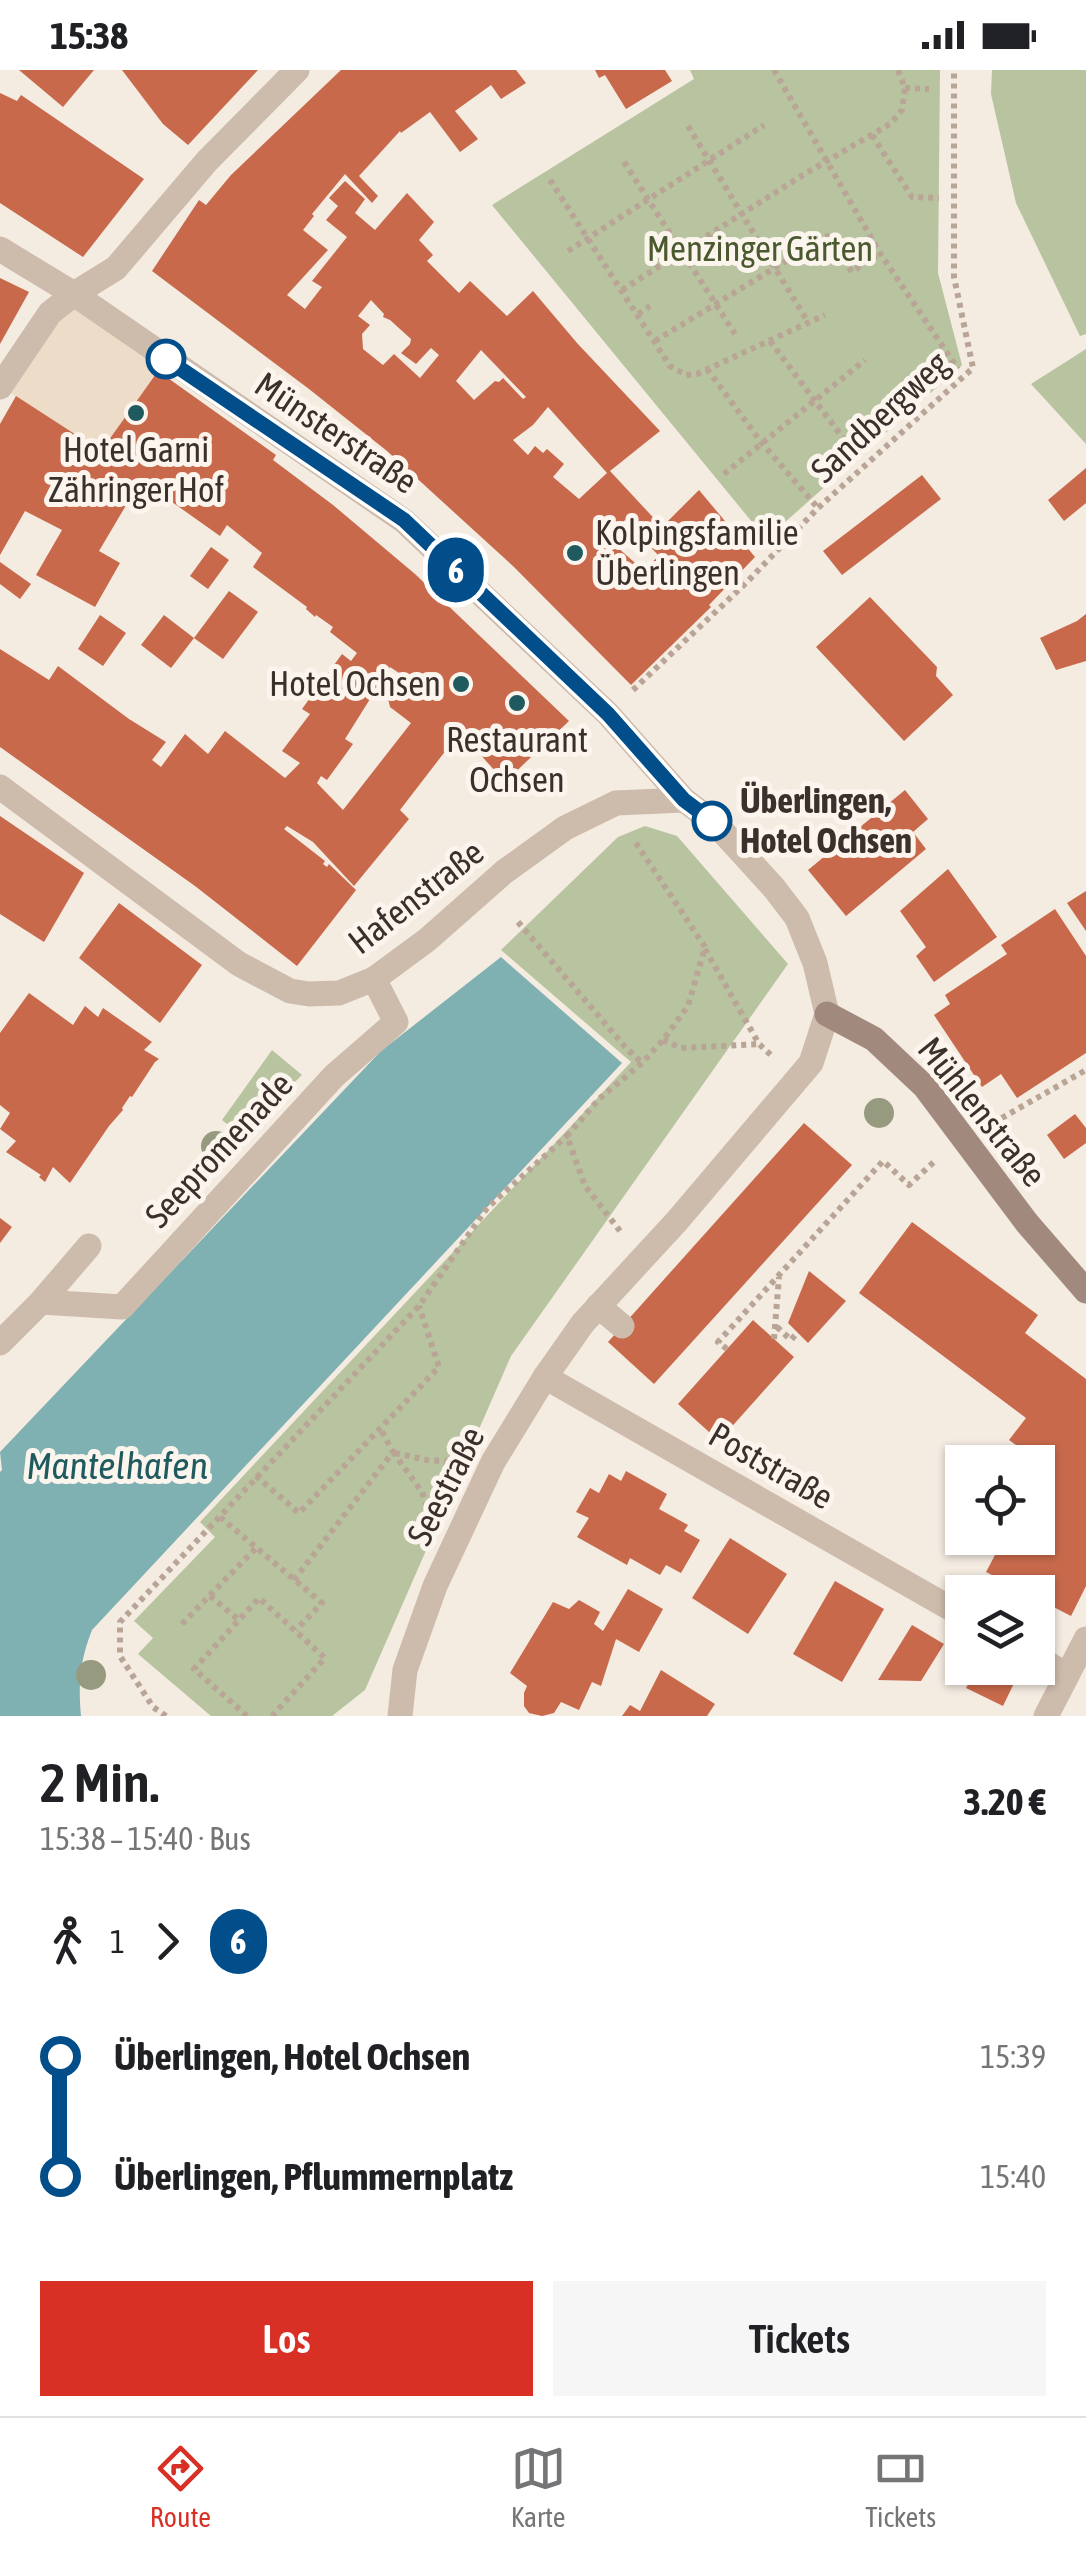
<!DOCTYPE html>
<html lang="de">
<meta charset="utf-8">
<style>
:root{--surface:#fff;--page:#f6f6f6;--text:#202124;--muted:#757577;--line:#e0e0e0;--accent:#d93025}
body{margin:0;font-family:"Asap Condensed",sans-serif;background:var(--page);color:var(--text);height:100vh;display:flex;flex-direction:column;font-size:38px;white-space:nowrap}
*{box-sizing:border-box;margin:0}
p{font-size:32px;color:var(--muted)}
.icon{flex:none;width:55px;height:55px;fill:none;stroke:currentColor;stroke-width:2;stroke-linecap:round;stroke-linejoin:round}
.map{position:relative;height:1646px;overflow:hidden}
.details{display:flex;flex-direction:column;background:var(--surface);flex:1}
.details>*{flex:none}
.badge{padding:0 20px;border-radius:32px;font-size:35px;line-height:65px}
.tools{position:absolute;left:945px;top:1375px;display:grid;gap:20px}
.tools a{display:grid;place-items:center;width:110px;height:110px;border-radius:0px;background:var(--surface);box-shadow:0 2px 8px #0004;font-size:50px}
.map>.badge{position:absolute;translate:-50% -50%;box-shadow:0 0 0 5px #fff}
.legs{display:flex;align-items:center;gap:15px;height:110px;padding:0 40px;font-size:32px}
.legs p{margin-inline-start:auto}
.overview{display:flex;align-items:center;justify-content:space-between;height:170px;padding:0 40px}
h1{font-size:55px;font-weight:600;line-height:75px}
.cta{display:flex;gap:20px;margin-top:auto;padding:20px 40px}
.cta a{flex:1;height:115px;border-radius:0px;background:var(--accent);color:#fff;font-size:40px;font-weight:600;line-height:115px;text-align:center}
.cta a+a{background:var(--page);color:var(--text)}
ul{padding:0 40px;list-style:none}
li{display:flex;align-items:center;gap:35px;height:120px;font-size:38px}
li i{display:grid;place-items:center;width:15px;height:100%;margin:0 12px;background:currentColor}
li i::after{content:'';width:25px;height:25px;margin:-12px;border:8px solid;border-radius:50%;background:var(--surface)}
li p{margin-inline-start:auto}
li:first-child i{background:linear-gradient(#0000 50%,currentColor 0)}
li:last-child i{background:linear-gradient(currentColor 50%,#0000 0)}
.status{display:flex;justify-content:space-between;align-items:center;height:70px;padding:0 50px;background:var(--surface);direction:ltr}
.status svg{height:28px;fill:currentColor}
.tab-bar{display:flex;justify-content:space-around;align-items:center;height:140px;border-top:2px solid var(--line);background:var(--surface);font-size:28px;color:var(--muted)}
.tab-bar a{display:grid;justify-items:center;gap:5px}
.tab-bar .selected{color:var(--accent)}
.map>svg:first-child{display:block}
</style>
<div class="status"><b>15:38</b><svg viewBox="0 0 49 12"><path d="M0 12V9h3v3zM5 12V6h3v6zM10 12V3h3v9zM15 12V0h3v12zM26 1h20v11H26zM47 4h2v5h-2z"/></svg></div>
<div class="map">
<svg width="1086" height="1646" viewBox="0 0 1086 1646">
<rect width="100%" height="100%" fill="#f4ebe1"/>
<g fill="#b8c4a0">
<path d="M690,0H940L938,203L962,295L766,469L492,135L694,9Z"/>
<path d="M992,0H1086V264L1080,266L1016,133L991,24Z"/>
<path d="M1086,279V374L1031,314Z"/>
<path d="M645,756L677,766L788,894L511,1286L365,1620L332,1646H211L138,1584L153,1568L134,1551L215,1467L200,1452L631,992L501,880L618,767Z"/>
<path d="M272,980L302,1005L241,1065L222,1050Z"/>
</g>
<path fill="#ecdcc8" d="M74,224L166,289L101,381L0,316Z"/>
<path fill="#7fb0b2" d="M501,887L622,993L92,1560C80,1590 78,1614 81,1646H0V1402L2,1400L0,1382L381,981Z"/>
<g fill="#c8694b" fill-rule="evenodd">
<path d="M19,0H94L63,37Z"/>
<path d="M122,0H258L188,75L163,54Z"/>
<path d="M341,0H516L526,13L501,29L491,15L455,41L478,69L460,82L430,42L401,63L400,61L359,106L378,126L372,133L345,104L312,144L314,146L303,160L328,180L287,225L305,239L322,217L312,211L347,167L326,150L338,136L329,128L345,111L365,129L355,143L375,160L407,123L434,152L419,170L433,185L427,191L459,223L470,211L507,246L533,221L577,273L660,361L610,401L662,457L699,420L755,487L709,535L711,537L631,615L514,497L387,381L309,319L152,201L199,130L206,135L231,105ZM371,230L384,244L383,247L390,250L411,269L410,274L401,283L416,294L431,278L439,285L420,308L394,284L383,295L363,279L362,264L370,255L358,246ZM481,280L526,327L523,329L503,308L499,312L495,311L474,330L456,311ZM548,337L607,403L579,429L553,407L564,394L547,379L543,383L535,376L528,385L513,370L533,355ZM625,450L659,486L643,500L607,468Z"/>
<path d="M595,0H665L672,11L626,39L605,5L599,8Z"/>
<path d="M0,23L17,31L21,25L144,109L83,187L0,133Z"/>
<path d="M0,208L29,222L0,274Z"/>
<path d="M158,301L276,385L273,390L333,435L415,504L569,651L505,712L460,662L400,740L409,749L354,816L313,772L287,756L284,759L325,791L323,794L327,797L329,794L356,820L297,896L195,816L0,677V579L49,610L58,596L129,649L166,672L152,690L161,697L185,664L208,684L225,661L285,708L300,693L282,681L310,644L302,639L342,584L351,591L357,583L330,562L333,557L316,545L315,547L306,539L307,537L253,497L262,483L227,455L220,466L141,410L99,481L120,493L95,537L36,505L62,460L25,441L0,485V354L16,326L101,381ZM390,597L399,603L387,624L390,637L411,653L343,740L317,713L321,706L327,710L353,674L345,669Z"/>
<path d="M1086,398V433L1064,451L1048,430Z"/>
<path d="M922,405L941,429L842,505L823,481Z"/>
<path d="M211,477L229,490L208,519L190,506Z"/>
<path d="M0,492L31,514L20,529L0,514Z"/>
<path d="M229,521L258,542L223,589L194,568Z"/>
<path d="M870,527L937,597L936,606L953,625L904,671L816,577Z"/>
<path d="M1086,544V591L1056,600L1040,568L1077,551Z"/>
<path d="M100,545L126,563L103,596L78,579Z"/>
<path d="M164,545L194,568L171,598L141,575Z"/>
<path d="M905,720L928,749L913,762L926,779L846,846L808,800Z"/>
<path d="M0,746L84,803L44,872L0,844Z"/>
<path d="M948,799L997,867L934,912L916,886L926,877L900,841Z"/>
<path d="M1086,821V861L1067,833Z"/>
<path d="M119,833L202,895L160,953L79,888Z"/>
<path d="M1055,839L1086,886V983L1017,1028L1001,1004L982,1017L934,945L950,934L945,925L1007,884L1001,875Z"/>
<path d="M29,923L73,955L85,936L98,947L103,938L152,972L144,980L159,989L155,992L132,1027L130,1026L122,1038L123,1040L109,1056L70,1113L53,1097L45,1112L39,1107L41,1105L6,1082L16,1071L0,1059L10,1043L0,1035V963Z"/>
<path d="M1075,1044L1086,1058V1073L1064,1089L1047,1065Z"/>
<path d="M804,1053L852,1095L654,1314L608,1272Z"/>
<path d="M0,1148L12,1157L0,1173Z"/>
<path d="M912,1152L1038,1245L1025,1263L1086,1309V1516L1071,1546L1038,1529V1522H1026L986,1502L1004,1468H1038V1403L1042,1394L1009,1370L1026,1348L859,1223Z"/>
<path d="M809,1201L846,1231L808,1273L788,1253Z"/>
<path d="M753,1250L794,1287L719,1371L678,1334Z"/>
<path d="M626,1401L667,1424L659,1439L688,1455L684,1461L700,1470L681,1503L666,1495L660,1505L630,1488L627,1495L577,1467L589,1448L576,1442L590,1418L599,1423L609,1404L621,1411Z"/>
<path d="M730,1468L787,1504L748,1564L692,1528Z"/>
<path d="M835,1511L884,1539L842,1612L793,1584Z"/>
<path d="M628,1519L663,1539L639,1582L616,1569L601,1616L592,1612L579,1640L561,1632L554,1643L542,1646L529,1643L524,1636V1623L527,1616L510,1603L553,1532L569,1539L579,1530L600,1542L594,1554L603,1561Z"/>
<path d="M912,1555L944,1574L921,1611L878,1610Z"/>
<path d="M977,1598H1004L1018,1605L1003,1636L966,1618Z"/>
<path d="M661,1600L715,1634L707,1646H622L630,1635L640,1641Z"/>
</g>
<g fill="none" stroke-linecap="round" stroke-linejoin="round">
<g stroke="#b9a596" stroke-width="6" stroke-dasharray="5 5" stroke-linecap="butt">
<path d="M774,0L880,183L958,299"/>
<path d="M905,18L929,19"/>
<path d="M688,56L808,252"/>
<path d="M872,65L912,127L939,128"/>
<path d="M624,92L735,264"/>
<path d="M550,110L670,296L686,305L697,304L825,245"/>
<path d="M568,181L764,55"/>
<path d="M622,220L803,105L890,54L902,40L905,18L898,0"/>
<path d="M638,244L650,236"/>
<path d="M655,271L827,166L852,202L880,183"/>
<path d="M770,271L849,376"/>
<path d="M707,299L761,372L818,438"/>
<path d="M724,404L865,290"/>
<path d="M633,620L746,513L818,438L973,298L954,207V0"/>
<path d="M518,852L627,979L642,993"/>
<path d="M705,879L759,974L772,986"/>
<path d="M663,970L681,978L759,974"/>
<path d="M993,1053L1086,1000"/>
<path d="M620,1161L585,1116L567,1066L599,1029L642,993L663,970L688,936L705,877L636,773"/>
<path d="M777,1257L791,1270L797,1263"/>
<path d="M774,1269L779,1207"/>
<path d="M727,1279L718,1272L883,1091L909,1115L937,1089"/>
<path d="M393,1382L422,1422L430,1446"/>
<path d="M395,1383L427,1390L456,1392"/>
<path d="M256,1406L299,1443L439,1297L419,1236"/>
<path d="M220,1447L322,1533L296,1560"/>
<path d="M294,1510L393,1382L380,1358"/>
<path d="M210,1526L239,1550"/>
<path d="M182,1554L256,1478"/>
<path d="M166,1646L153,1637L120,1586V1552L419,1236L487,1138L567,1066"/>
<path d="M247,1646L194,1599L259,1528L325,1588L272,1646"/>
</g>
<path stroke="#cdbbac" stroke-width="25" d="M598,1236L622,1256"/>
<g stroke="#cdbbac" stroke-width="25">
<path d="M0,179L74,224L404,451L608,644L684,730L715,753L774,818L797,848L815,893L827,944L811,993L677,1151L583,1253L545,1307L493,1392L435,1516L405,1600L400,1646"/>
<path d="M0,317L50,243L74,224L116,198L207,91L297,0"/>
<path d="M0,717L239,894L290,921L309,924L339,923L374,909L427,870L504,802L565,758L616,733L684,730"/>
<path d="M41,1232L122,1237L334,1006L396,952L374,909"/>
<path d="M0,1273L41,1232L89,1176"/>
<path d="M545,1307L962,1545"/>
<path d="M1038,1588L1067,1605"/>
<path d="M1046,1646L1086,1569"/>
</g>
<path stroke="#a18a7d" stroke-width="25" d="M827,944L874,969L925,1017L1027,1153L1086,1221"/>
</g>
<g fill="#969b7f">
<circle cx="879" cy="1043" r="15"/>
<circle cx="216" cy="1076" r="15"/>
<circle cx="91" cy="1605" r="15"/>
</g>
<g fill="none" stroke-linecap="round" stroke-linejoin="round">
<defs>
<path id="line-1" d="M166,289L404,450L608,644L684,730L712,751"/>
</defs>
<use href="#line-1" stroke="#fff" stroke-width="22"/>
<use href="#line-1" stroke="#024e8a" stroke-width="15"/>
</g>
<g fill="#fff" stroke="#024e8a" stroke-width="5">
<circle cx="166" cy="289" r="18"/>
<circle cx="712" cy="751" r="18"/>
</g>
<g fill="#1f5a5e" stroke="#fbf5ee" stroke-width="4">
<circle cx="136" cy="343" r="10"/>
<circle cx="575" cy="483" r="10"/>
<circle cx="461" cy="614" r="10"/>
<circle cx="517" cy="633" r="10"/>
</g>
<g text-anchor="middle" stroke-width="10" stroke-linejoin="round" paint-order="stroke">
<g font-size="35" fill="#4a5a2e" stroke="#fbf5ee">
<text x="760" y="191">Menzinger Gärten</text>
</g>
<g font-size="35" fill="#3b302b" stroke="#fbf5ee">
<text transform="translate(880 347) rotate(-43)" y="12">Sandbergweg</text>
<text transform="translate(336 363) rotate(34)" y="12">Münsterstraße</text>
<text transform="translate(416 827) rotate(-38)" y="12">Hafenstraße</text>
<text transform="translate(982 1042) rotate(51)" y="12">Mühlenstraße</text>
<text transform="translate(219 1080) rotate(-47)" y="12">Seepromenade</text>
<text transform="translate(771 1396) rotate(30)" y="12">Poststraße</text>
<text transform="translate(446 1416) rotate(-63)" y="12">Seestraße</text>
</g>
<g font-size="35" fill="#3b302b" stroke="#fbf5ee">
<text x="136" y="392">Hotel Garni<tspan x="136" dy="40">Zähringer Hof</tspan></text>
<text x="595" y="475" text-anchor="start">Kolpingsfamilie<tspan x="595" dy="40">Überlingen</tspan></text>
<text x="441" y="626" text-anchor="end">Hotel Ochsen</text>
<text x="517" y="682">Restaurant<tspan x="517" dy="40">Ochsen</tspan></text>
</g>
<g font-size="35" font-weight="bold" fill="#3b302b" stroke="#fbf5ee" text-anchor="start">
<text x="740" y="743">Überlingen,<tspan x="740" dy="40">Hotel Ochsen</tspan></text>
</g>
<g font-size="38" font-style="italic" fill="#1f5a5e" stroke="#fbf5ee">
<text x="117" y="1409">Mantelhafen</text>
</g>
</g>
</svg>
<div class="tools">
<a><svg class="icon" aria-label="locate" viewBox="0 0 24 24"><circle cx="12" cy="12" r="6"/><path d="M12 2v4M12 18v4M2 12h4M18 12h4"/></svg></a>
<a><svg class="icon" aria-label="layers" viewBox="0 0 24 24"><path d="M12 4l9 5-9 5-9-5zM3 14l9 5 9-5"/></svg></a>
</div>
<b class="badge" style="left:456px;top:500px;background:#024e8a;color:#fff">6</b>
</div>
<section class="details">
<div class="overview"><div><h1>2 Min.</h1><p>15:38 – 15:40 · Bus</p></div><b>3.20 €</b></div>
<div class="legs"><svg class="icon" aria-label="walk" viewBox="0 0 24 24"><circle cx="13" cy="4" r="2"/><path d="M13 8l-2 6 4 7M11 14l-3 7M7 12l3-4h3l4 4"/></svg>1<svg class="icon" aria-label="forward" viewBox="0 0 24 24"><path d="M9 5l7 7-7 7"/></svg><b class="badge" style="background:#024e8a;color:#fff">6</b></div>
<ul>
<li><i style="color:#024e8a"></i><b>Überlingen, Hotel Ochsen</b><p>15:39</p></li>
<li><i style="color:#024e8a"></i><b>Überlingen, Pflummernplatz</b><p>15:40</p></li>
</ul>
<div class="cta"><a>Los</a><a>Tickets</a></div>
</section>
<nav class="tab-bar">
<a class="selected"><svg class="icon" aria-label="directions" viewBox="0 0 24 24"><path d="M12 3l9 9-9 9-9-9zM9 14v-3h6M13 9l2 2-2 2"/></svg>Route</a>
<a><svg class="icon" aria-label="map" viewBox="0 0 24 24"><path d="M3 6l6-2 6 2 6-2v14l-6 2-6-2-6 2zM9 4v14M15 6v14"/></svg>Karte</a>
<a><svg class="icon" aria-label="tickets" viewBox="0 0 24 24"><path d="M3 7h18v10H3zM15 7v10"/></svg>Tickets</a>
</nav>
